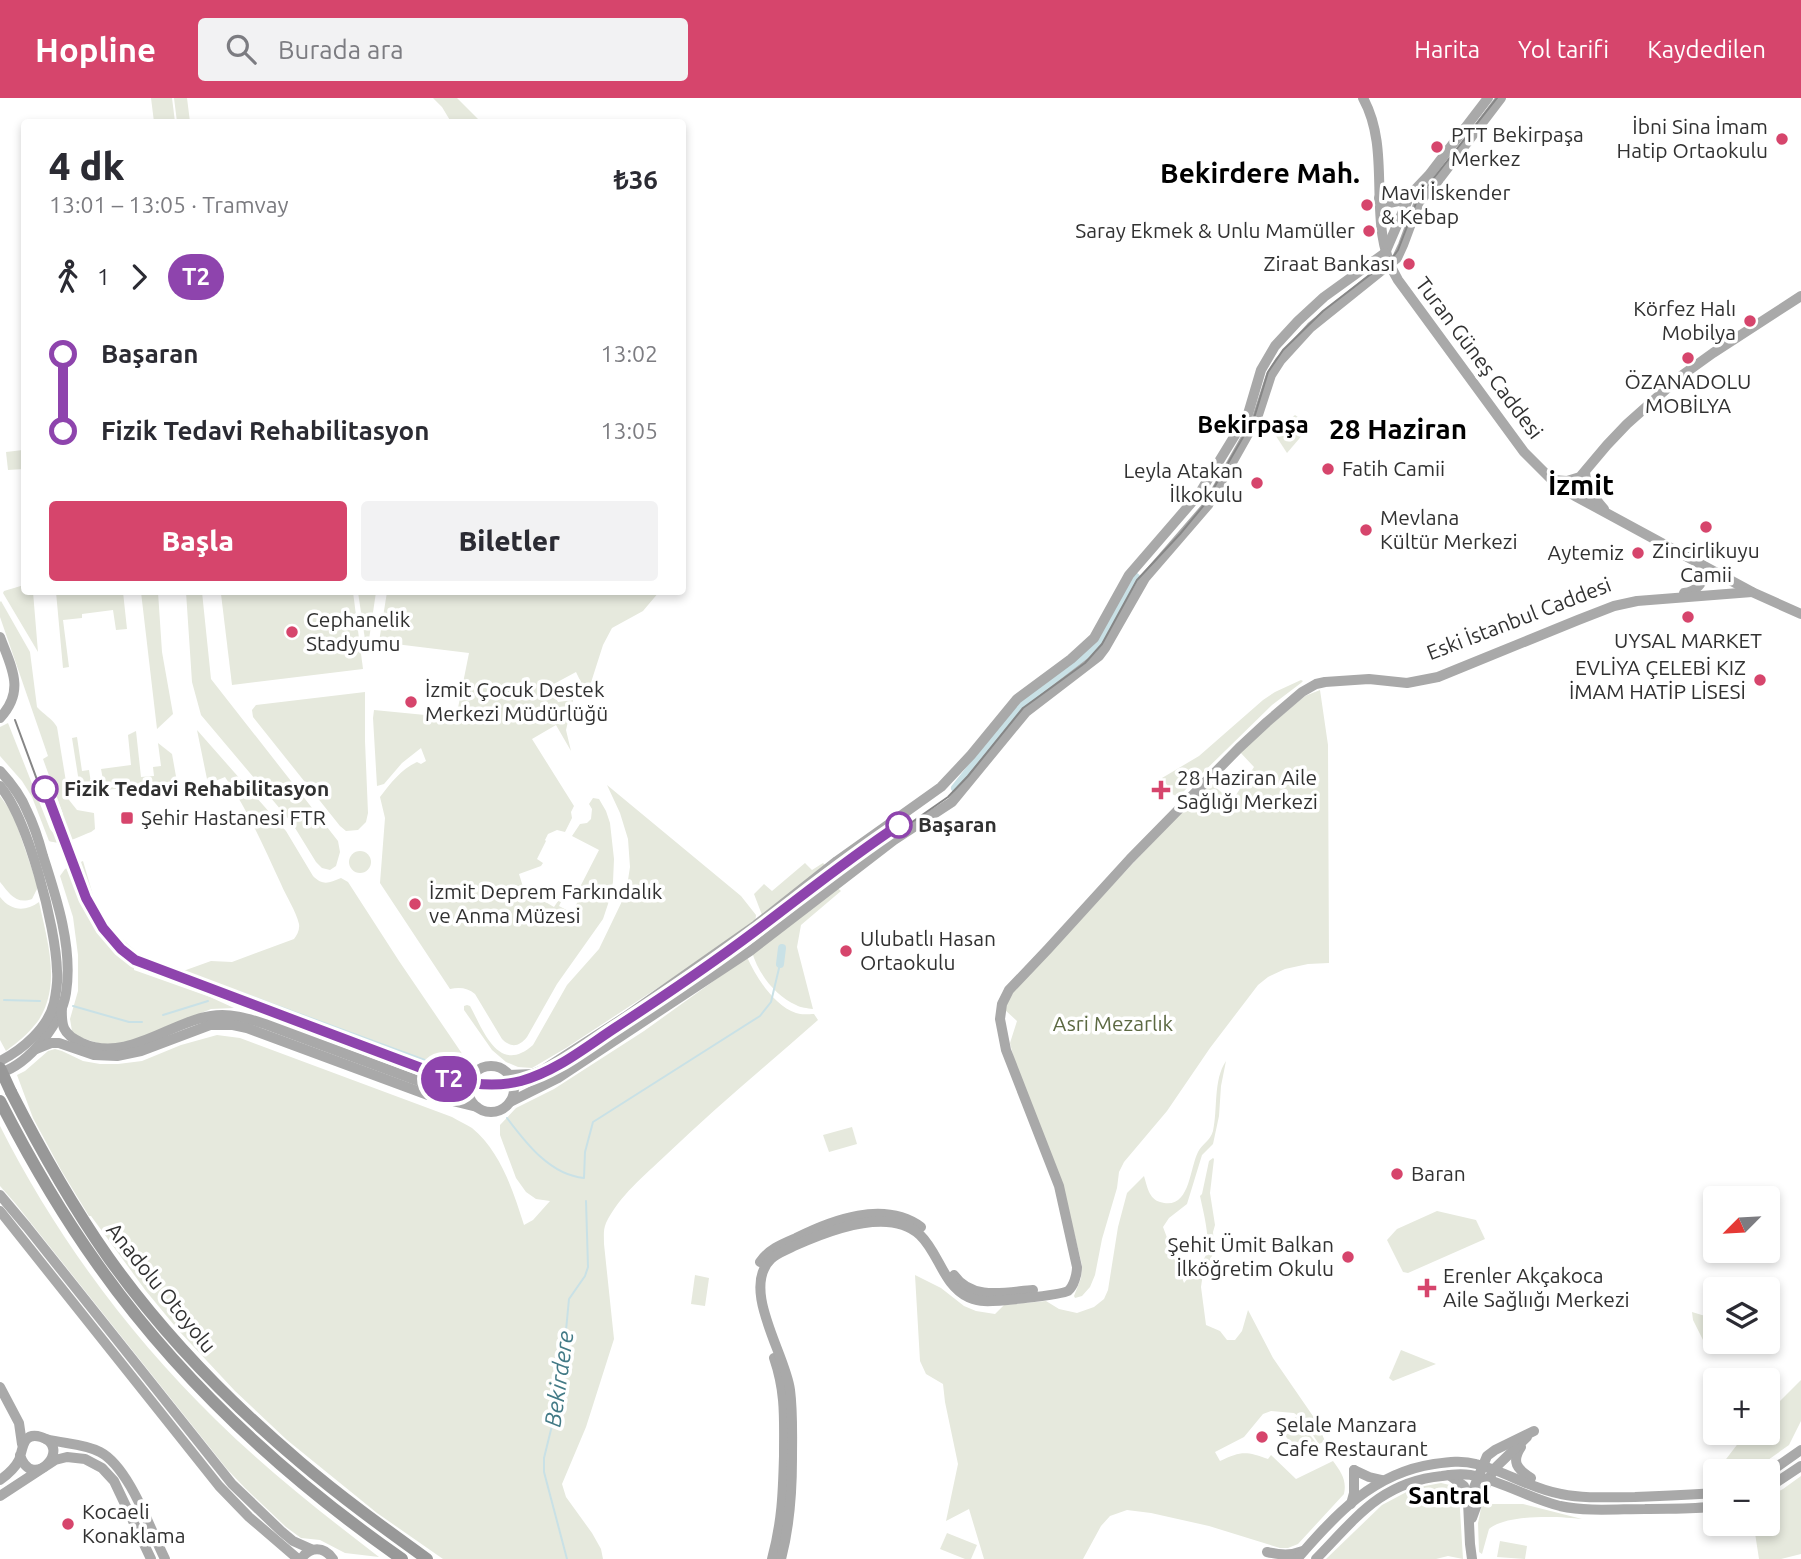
<!DOCTYPE html>
<html lang="tr">
<meta charset="utf-8">
<style>
:root{--surface:#fff;--page:#f2f2f3;--text:#2b2b33;--muted:#7c7c81;--accent:#d6456c}
body{margin:0;font-family:Ubuntu,sans-serif;background:var(--page);color:var(--text);height:100vh;display:flex;flex-direction:column;font-size:26px;white-space:nowrap}
*{box-sizing:border-box;margin:0}
p{font-size:23px;color:var(--muted)}
.icon{flex:none;width:38px;height:38px;fill:none;stroke:currentColor;stroke-width:2;stroke-linecap:round;stroke-linejoin:round}
.map{position:relative;flex:1;overflow:hidden}
.side{position:absolute;left:21px;top:21px;width:665px;height:476px;display:flex;flex-direction:column;background:var(--surface);border-radius:7px;box-shadow:0 4px 10px #0003}
.side>*{flex:none}
.badge{padding:0 14px;border-radius:23px;font-size:24px;line-height:46px}
.needle{width:46px;rotate:246deg}
.controls{position:absolute;left:1703px;top:1088px;display:grid;gap:14px}
.controls a{display:grid;place-items:center;width:77px;height:77px;border-radius:7px;background:var(--surface);box-shadow:0 4px 10px #0003;font-size:35px}
.map>.badge{position:absolute;translate:-50% -50%;box-shadow:0 0 0 4px #fff}
.legs{display:flex;align-items:center;gap:10px;height:77px;padding:0 28px;font-size:23px}
.legs p{margin-inline-start:auto}
.headline{display:flex;align-items:center;justify-content:space-between;height:119px;padding:0 28px}
h1{font-size:38px;font-weight:800;line-height:52px}
.cta{display:flex;gap:14px;margin-top:auto;padding:14px 28px}
.cta a{flex:1;height:80px;border-radius:7px;background:var(--accent);color:#fff;font-size:28px;font-weight:800;line-height:80px;text-align:center}
.cta a+a{background:var(--page);color:var(--text)}
ul{padding:0 28px;list-style:none}
li{display:flex;align-items:center;gap:24px;height:77px;font-size:26px}
li i{display:grid;place-items:center;width:10px;height:100%;margin:0 9px;background:currentColor}
li i::after{content:'';width:18px;height:18px;margin:-9px;border:5px solid;border-radius:50%;background:var(--surface)}
li p{margin-inline-start:auto}
li:first-child i{background:linear-gradient(#0000 50%,currentColor 0)}
li:last-child i{background:linear-gradient(currentColor 50%,#0000 0)}
header{display:flex;align-items:center;gap:42px;box-sizing:border-box;height:98px;padding:0 35px;background:var(--accent);color:#fff}
header strong{font-size:33px}
nav{display:flex;gap:38px;margin-inline-start:auto;font-size:24px}
.search{width:490px;height:63px;background:var(--page);display:flex;align-items:center;gap:18px;box-sizing:border-box;padding:0 24px;border-radius:7px;color:var(--muted);font-size:26px}
.map>svg:first-child{display:block}
</style>
<header>
<strong>Hopline</strong>
<div class="search"><svg class="icon" aria-label="search" viewBox="0 0 24 24"><circle cx="10" cy="10" r="6"/><path d="M15 15l6 6"/></svg>Burada ara</div>
<nav><a>Harita</a><a>Yol tarifi</a><a>Kaydedilen</a></nav>
</header>
<div class="map">
<svg width="1801" height="1461" viewBox="0 0 1801 1461">
<rect width="100%" height="100%" fill="#fff"/>
<g fill="#e6e9dd">
<path d="M151,0H172L175,24H154Z"/>
<path d="M174,0H187L190,24H177Z"/>
<path d="M433,0H457L481,24H451L442,9Z"/>
<path d="M1295,317L1310,328L1287,355L1274,335Z"/>
<path d="M23,352L24,371L8,372L6,354Z"/>
<path d="M24,487V494H33L38,554L3,495L4,493Z"/>
<path d="M56,494H123L127,531L116,532L113,512L82,516V520L63,522L69,569L63,570Z"/>
<path d="M141,494H158L162,554L173,616L157,631Z"/>
<path d="M186,494H202L211,581L338,743L340,754L336,768L330,772L322,770L316,764L292,725L201,617L192,584Z"/>
<path d="M241,494H353L363,571L232,587L221,496Z"/>
<path d="M358,494H376L367,555Z"/>
<path d="M387,494H659L643,513L612,530L603,547L587,597L576,574L550,588L558,604L573,602L566,632L571,653L556,627L532,641L574,708L571,714L572,720L565,734L557,732L548,736L545,742L546,743L537,761L543,765L541,768L519,776L524,792L532,789L538,803L542,802L554,809L558,803L561,804L559,808L572,815L581,797L570,792L572,787L579,791L599,752L572,738L580,726L587,725L591,721L592,711L589,706L593,700L599,701L606,713L610,725L614,761L613,784L608,806L603,821L557,886L527,939C519,949 511,950 502,941L475,896C468,890 460,889 450,891L380,785L385,720L380,699C391,685 401,671 417,664L421,666L426,663L421,650L402,665L384,686L377,688L373,620L374,612L456,620L469,555L379,544Z"/>
<path d="M1,503L30,554L37,609C43,616 53,621 57,629L69,702L77,712L94,715L95,731L91,734C78,739 63,748 49,743L32,699L22,683L0,658V629L8,625L50,731L54,736L61,734L64,731L59,718L63,716L43,661L48,658L0,519V504Z"/>
<path d="M1301,582L1303,583L1301,585L1272,607L1178,699L1172,696V694L1162,680L1199,658L1263,602L1275,594Z"/>
<path d="M1320,592L1328,647L1329,865L1308,866L1285,871L1268,879L1258,887L1210,950L1167,1013L1124,1064L1119,1074L1117,1090L1102,1141L1095,1177L1090,1189L1082,1198L1075,1200L1074,1198L1081,1180L1082,1167L1061,1082L1018,977L1010,945L1017,923L1004,911L1011,894L1210,684L1230,702L1236,697L1254,669L1239,653L1305,598Z"/>
<path d="M365,594V643L368,715L366,724L358,732L346,733L340,728L253,619L252,612L256,607Z"/>
<path d="M197,632L286,733L313,778C323,788 329,785 341,780L348,784L399,863L465,960V970L461,979L452,978L176,874L186,872L211,863L232,864L294,841C297,837 300,832 299,826C296,813 286,798 281,786C264,750 248,712 225,679L208,686Z"/>
<path d="M136,633L141,679L154,678L153,669L161,668L158,645L172,656L177,684L174,690L160,692L159,687L105,692L101,671L131,667L128,637Z"/>
<path d="M77,639L82,673L89,672L93,698L90,701L84,700L81,697L72,640Z"/>
<path d="M607,687L741,798L756,817L755,826L566,950L532,970L518,969L506,964L492,952L464,912V908L467,907L470,908C484,934 499,977 533,947L567,887L599,851L626,795L630,769L628,741L620,715Z"/>
<path d="M0,698L13,716L38,789L32,801C16,807 9,795 0,784Z"/>
<circle cx="360" cy="764" r="11"/>
<path d="M83,763L100,821L140,857L134,866V872L210,899L234,910L211,911L131,944L104,947L76,938L72,933L70,921L78,893V857L73,819L60,778L65,771Z"/>
<path d="M805,765L812,772L823,765L827,769L762,817L754,796L764,786L772,793Z"/>
<path d="M836,788L841,793L801,827L797,849L813,911C807,910 801,910 796,907C775,898 758,875 752,854Z"/>
<path d="M0,799C11,813 25,814 39,804C47,842 62,887 38,923C29,935 18,944 6,953L0,942Z"/>
<path d="M747,859C756,879 774,908 796,915C801,917 809,916 814,916L818,922C767,967 715,1010 666,1057C645,1077 619,1098 606,1125C603,1132 604,1139 604,1146L614,1241L586,1329L562,1386L566,1399L592,1435L601,1451L603,1461H443L377,1415L287,1342L235,1293L179,1233L146,1193L91,1118H89L61,1072L33,1020L17,977L25,973L48,953L55,951L62,953L83,963L100,966H118L142,963L181,947L217,937L240,940L452,1019C458,1023 466,1026 472,1030C501,1054 513,1093 524,1127L533,1122L550,1103L536,1101L526,1094L516,1080L500,1037V1027L516,1010L554,991L644,933Z"/>
<path d="M1226,963L1221,988L1219,1018L1213,1046L1202,1057L1187,1106L1169,1120L1163,1129L1184,1185C1191,1177 1200,1168 1205,1159C1212,1145 1203,1113 1200,1098L1202,1096L1209,1063L1213,1060L1214,1061L1210,1095L1215,1127L1213,1134L1214,1146L1213,1156L1203,1175L1201,1189L1206,1227L1220,1233L1227,1242H1235L1242,1233L1248,1212L1273,1260L1315,1321L1325,1343L1319,1346L1301,1320L1294,1315L1271,1313L1263,1316L1244,1339L1215,1354L1220,1363C1241,1353 1246,1353 1268,1361L1271,1357L1296,1381L1333,1363C1341,1374 1347,1382 1344,1396L1298,1446L1288,1450H1280L1209,1428L1151,1415L1127,1412L1110,1418L1101,1428L1083,1461H984L969,1411L946,1423L958,1366L945,1304L943,1286L926,1276L920,1263L915,1177L941,1190L964,1208L976,1213L995,1216L1004,1207L1046,1203L1059,1211L1077,1215L1094,1209L1104,1201L1108,1192L1118,1129L1127,1095L1144,1078C1147,1088 1149,1101 1160,1104C1190,1113 1189,1072 1198,1054C1202,1046 1210,1043 1213,1033C1218,1011 1213,982 1226,963Z"/>
<path d="M0,1028C55,1137 129,1237 216,1322C267,1372 323,1416 379,1459L345,1455L320,1442L301,1440L286,1429L245,1390L227,1371L15,1105L0,1088Z"/>
<path d="M852,1029L857,1046L829,1054L823,1037Z"/>
<path d="M1437,1113L1476,1122L1485,1141L1408,1175L1403,1174L1387,1142L1397,1131Z"/>
<path d="M695,1177L709,1180L705,1208L691,1206Z"/>
<path d="M1692,1214L1715,1221L1712,1243L1705,1246L1693,1222Z"/>
<path d="M1401,1252L1436,1266L1393,1283L1389,1280Z"/>
<path d="M1801,1282V1323L1789,1347L1768,1362L1748,1374H1715V1386L1704,1389L1703,1384L1720,1369L1746,1335H1768V1315Z"/>
<path d="M1296,1319L1317,1346L1301,1358L1280,1331Z"/>
<path d="M1801,1378V1456L1781,1461H1759L1755,1435L1729,1430L1719,1426H1768V1399L1783,1391Z"/>
<path d="M1441,1385L1454,1388L1459,1396L1463,1461L1448,1458L1436,1461H1326L1382,1407L1414,1390Z"/>
<path d="M1482,1406H1523L1582,1421C1559,1418 1507,1416 1489,1431L1482,1456L1479,1454L1478,1425Z"/>
<path d="M947,1435L977,1447L971,1461H965L940,1451Z"/>
<path d="M1500,1443L1527,1448L1525,1461L1497,1459Z"/>
</g>
<g fill="none" stroke-linecap="round" stroke-linejoin="round">
<g stroke="#c9e1e6" stroke-width="2">
<path d="M232,894L237,893L463,976"/>
<path d="M4,902L40,903"/>
<path d="M73,908L129,924H142"/>
<path d="M163,917L208,903"/>
<path d="M507,1020C526,1045 550,1077 584,1080L585,1054L593,1024L760,918L771,904L780,866"/>
<path d="M567,1461L544,1374V1360L560,1295L569,1201L585,1178L588,1169L586,1103"/>
</g>
<g stroke="#c9e1e6" stroke-width="8">
<path d="M955,690L1020,608L1072,570L1100,543L1136,479"/>
<path d="M780,866L782,850"/>
</g>
<g stroke="#a9a9a9" stroke-width="10">
<path d="M1363,0C1394,56 1364,127 1398,182L1524,354L1557,387L1575,398L1752,494L1801,516"/>
<path d="M1379,100L1389,105L1403,102L1410,97"/>
<path d="M1385,155L1410,97L1429,77L1488,0"/>
<path d="M1585,374C1586,388 1595,401 1604,411"/>
<path d="M1552,382L1567,383L1580,379L1607,347L1627,326L1681,278L1713,255L1801,198"/>
<path d="M1684,495C1699,493 1702,484 1708,471"/>
<path d="M0,539C11,569 26,592 0,620"/>
<path d="M0,673C11,685 21,698 27,713C34,727 39,743 43,758C57,801 73,850 66,895C61,926 29,966 0,975"/>
<path d="M0,688C28,721 56,829 57,873C58,882 56,895 54,905C48,930 22,952 0,963"/>
<path d="M62,906C61,928 62,936 82,945C127,965 169,924 211,918C230,915 247,920 265,926L432,988L451,992L469,989"/>
<path d="M36,951L51,945H59L94,957L117,958L141,953L210,927H233L247,930L428,997L477,1009"/>
<circle cx="491" cy="991" r="23"/>
<path d="M509,977L533,976L543,972L625,919L756,827L837,763L941,689L971,657L1017,601L1071,561L1094,540L1129,477L1199,396L1248,316L1261,272L1275,248L1298,223L1324,199L1385,155"/>
<path d="M510,1004L558,980L750,853L894,742L952,704L1026,614L1099,558L1105,550L1145,480L1208,407L1257,320L1271,277L1280,263L1311,229L1397,160L1403,147L1419,104L1437,84L1501,0"/>
<path d="M0,1097L27,1129L232,1386L281,1433L293,1443L311,1451"/>
<path d="M0,1113L219,1388L249,1419L298,1461"/>
<path d="M760,1164C769,1151 782,1146 796,1140C832,1122 884,1102 921,1129"/>
<path d="M954,1177C972,1203 1006,1194 1033,1192"/>
<path d="M0,1289L19,1325L22,1346"/>
<path d="M46,1341C63,1346 83,1345 100,1354C129,1369 150,1431 165,1461"/>
<path d="M1521,1349C1511,1364 1517,1371 1531,1380"/>
<path d="M1354,1372L1369,1379L1382,1382"/>
<path d="M1768,1375L1801,1352"/>
<path d="M1449,1377L1464,1388L1468,1404"/>
<path d="M0,1382C7,1377 15,1370 19,1362C23,1352 22,1333 41,1339C74,1349 32,1395 20,1357"/>
<path d="M1768,1390L1801,1368"/>
<path d="M0,1398L55,1362L67,1359L85,1361L102,1370L114,1383L151,1461"/>
<path d="M1351,1406L1354,1395V1372"/>
<path d="M1472,1420L1479,1401L1494,1371L1527,1339"/>
<path d="M1267,1454C1281,1457 1290,1458 1303,1453"/>
<path d="M301,1461C310,1448 324,1448 333,1461"/>
<path d="M772,1461C782,1424 783,1395 784,1358C784,1321 786,1295 774,1260"/>
<path d="M781,1461C790,1427 792,1395 792,1361C792,1338 793,1315 790,1292C786,1257 740,1191 771,1161C777,1155 787,1152 794,1148C827,1133 889,1108 920,1137C939,1155 943,1187 968,1199C973,1201 978,1203 984,1203C994,1204 1061,1197 1068,1193C1074,1188 1077,1176 1077,1169L1059,1088L1006,952L1000,921L1002,906L1009,892L1048,851L1130,761L1239,650L1267,624L1302,594L1316,586L1325,584L1369,581L1407,585L1438,579L1578,522L1614,508L1637,503L1752,494"/>
<path d="M1297,1461C1335,1417 1373,1375 1434,1366C1448,1364 1462,1362 1476,1366C1505,1373 1531,1391 1561,1396C1586,1401 1610,1399 1635,1399C1662,1398 1688,1397 1715,1395"/>
<path d="M1316,1461C1356,1420 1381,1384 1442,1378C1454,1376 1467,1375 1479,1379C1507,1386 1532,1401 1560,1408C1588,1414 1617,1411 1645,1411C1668,1410 1692,1412 1715,1408"/>
<path d="M1472,1461L1470,1446L1468,1404L1487,1358L1495,1352L1534,1333"/>
</g>
<g stroke="#989898" stroke-width="12">
<path d="M11,994C40,1051 71,1106 108,1159C162,1235 229,1304 300,1364C341,1399 384,1430 427,1461"/>
<path d="M0,1003C29,1060 61,1115 98,1167C180,1283 286,1380 402,1461"/>
</g>
<g stroke="#868686" stroke-width="2">
<path d="M15,622L57,736"/>
<path d="M134,866L140,870L444,984L476,992L495,993L521,990L557,974L664,904L736,854L846,770L948,699L968,678L1023,610L1085,565L1102,546L1137,482L1180,436L1204,407L1254,320L1268,274L1283,252L1323,213L1393,159L1398,152L1418,100L1497,0"/>
</g>
<path stroke="#989898" stroke-width="12" d="M0,970L11,994"/>
</g>
<g fill="none" stroke-linecap="round" stroke-linejoin="round">
<defs>
<path id="line-1" d="M45,691L86,800L103,830L121,851L135,862L453,982C476,987 498,989 521,983C557,973 587,948 618,928C664,898 710,867 754,834C802,798 849,760 899,727"/>
</defs>
<use href="#line-1" stroke="#fff" stroke-width="16"/>
<use href="#line-1" stroke="#8e44ad" stroke-width="10"/>
</g>
<g fill="#d6456c" stroke="#fff" stroke-width="2.5">
<circle cx="1782" cy="41" r="7"/>
<circle cx="1437" cy="49" r="7"/>
<circle cx="1367" cy="107" r="7"/>
<circle cx="1369" cy="133" r="7"/>
<circle cx="1409" cy="166" r="7"/>
<circle cx="1750" cy="223" r="7"/>
<circle cx="1688" cy="260" r="7"/>
<circle cx="1328" cy="371" r="7"/>
<circle cx="1257" cy="385" r="7"/>
<circle cx="1706" cy="429" r="7"/>
<circle cx="1366" cy="432" r="7"/>
<circle cx="1638" cy="455" r="7"/>
<circle cx="1688" cy="519" r="7"/>
<circle cx="292" cy="534" r="7"/>
<circle cx="1760" cy="582" r="7"/>
<circle cx="411" cy="604" r="7"/>
<path d="M1157.5 681.5h7v7h7v7h-7v7h-7v-7h-7v-7h7z"/>
<rect x="120" y="713" width="14" height="14" rx="3.5"/>
<circle cx="415" cy="806" r="7"/>
<circle cx="846" cy="853" r="7"/>
<circle cx="1397" cy="1076" r="7"/>
<circle cx="1348" cy="1159" r="7"/>
<path d="M1423.5 1179.5h7v7h7v7h-7v7h-7v-7h-7v-7h7z"/>
<circle cx="1262" cy="1339" r="7"/>
<circle cx="68" cy="1426" r="7"/>
</g>
<g fill="#fff" stroke="#8e44ad" stroke-width="3.5">
<circle cx="45" cy="691" r="12"/>
<circle cx="899" cy="727" r="12"/>
</g>
<g text-anchor="middle" stroke-width="7" stroke-linejoin="round" paint-order="stroke">
<g font-size="21" fill="#313131" stroke="#fff" text-anchor="start">
<text x="1768" y="36" text-anchor="end">İbni Sina İmam<tspan x="1768" dy="24">Hatip Ortaokulu</tspan></text>
<text x="1451" y="44">PTT Bekirpaşa<tspan x="1451" dy="24">Merkez</tspan></text>
<text x="1381" y="102">Mavi İskender<tspan x="1381" dy="24">&amp; Kebap</tspan></text>
<text x="1355" y="140" text-anchor="end">Saray Ekmek &amp; Unlu Mamüller</text>
<text x="1395" y="173" text-anchor="end">Ziraat Bankası</text>
<text x="1736" y="218" text-anchor="end">Körfez Halı<tspan x="1736" dy="24">Mobilya</tspan></text>
<text x="1688" y="291" text-anchor="middle">ÖZANADOLU<tspan x="1688" dy="24">MOBİLYA</tspan></text>
<text x="1342" y="378">Fatih Camii</text>
<text x="1243" y="380" text-anchor="end">Leyla Atakan<tspan x="1243" dy="24">İlkokulu</tspan></text>
<text x="1380" y="427">Mevlana<tspan x="1380" dy="24">Kültür Merkezi</tspan></text>
<text x="1706" y="460" text-anchor="middle">Zincirlikuyu<tspan x="1706" dy="24">Camii</tspan></text>
<text x="1624" y="462" text-anchor="end">Aytemiz</text>
<text x="306" y="529">Cephanelik<tspan x="306" dy="24">Stadyumu</tspan></text>
<text x="1688" y="550" text-anchor="middle">UYSAL MARKET</text>
<text x="1746" y="577" text-anchor="end">EVLİYA ÇELEBİ KIZ<tspan x="1746" dy="24">İMAM HATİP LİSESİ</tspan></text>
<text x="425" y="599">İzmit Çocuk Destek<tspan x="425" dy="24">Merkezi Müdürlüğü</tspan></text>
<text x="1177" y="687">28 Haziran Aile<tspan x="1177" dy="24">Sağlığı Merkezi</tspan></text>
<text x="141" y="727">Şehir Hastanesi FTR</text>
<text x="429" y="801">İzmit Deprem Farkındalık<tspan x="429" dy="24">ve Anma Müzesi</tspan></text>
<text x="860" y="848">Ulubatlı Hasan<tspan x="860" dy="24">Ortaokulu</tspan></text>
<text x="1411" y="1083">Baran</text>
<text x="1334" y="1154" text-anchor="end">Şehit Ümit Balkan<tspan x="1334" dy="24">İlköğretim Okulu</tspan></text>
<text x="1443" y="1185">Erenler Akçakoca<tspan x="1443" dy="24">Aile Sağlıığı Merkezi</tspan></text>
<text x="1276" y="1334">Şelale Manzara<tspan x="1276" dy="24">Cafe Restaurant</tspan></text>
<text x="82" y="1421">Kocaeli<tspan x="82" dy="24">Konaklama</tspan></text>
</g>
<g font-size="21" fill="#313131" stroke="#fff">
<text transform="translate(1479 260) rotate(53)" y="7">Turan Güneş Caddesi</text>
<text transform="translate(1519 521) rotate(-21)" y="7">Eski İstanbul Caddesi</text>
<text transform="translate(161 1190) rotate(51)" y="7">Anadolu Otoyolu</text>
</g>
<g font-size="21" font-weight="bold" fill="#313131" stroke="#fff" text-anchor="start">
<text x="64" y="698">Fizik Tedavi Rehabilitasyon</text>
<text x="918" y="734">Başaran</text>
</g>
<g font-size="21" fill="#5c6942" stroke="#fff">
<text x="1113" y="933">Asri Mezarlık</text>
</g>
<g font-size="23" font-style="italic" fill="#427a86" stroke="#fff">
<text transform="translate(559 1281) rotate(-82)" y="8">Bekirdere</text>
</g>
<g font-size="24" font-weight="bold" fill="#000" stroke="#fff">
<text x="1253" y="335">Bekirpaşa</text>
<text x="1449" y="1406">Santral</text>
</g>
<g font-size="28" font-weight="bold" fill="#000" stroke="#fff">
<text x="1260" y="85">Bekirdere Mah.</text>
<text x="1398" y="341">28 Haziran</text>
<text x="1581" y="397">İzmit</text>
</g>
</g>
</svg>
<div class="controls">
<a><svg class="needle" viewBox="-14 -14 28 28"><path d="M0-13l5 13h-10z" fill="#e53935"/><path d="M0 13l5-13h-10z" fill="#7c7c81"/></svg></a>
<a><svg class="icon" aria-label="layers" viewBox="0 0 24 24"><path d="M12 4l9 5-9 5-9-5zM3 14l9 5 9-5"/></svg></a>
<a>+</a>
<a>−</a>
</div>
<b class="badge" style="left:449px;top:981px;background:#8e44ad;color:#fff">T2</b>
<section class="side">
<div class="headline"><div><h1>4 dk</h1><p>13:01 – 13:05 · Tramvay</p></div><b>₺36</b></div>
<div class="legs"><svg class="icon" aria-label="walk" viewBox="0 0 24 24"><circle cx="13" cy="4" r="2"/><path d="M13 8l-2 6 4 7M11 14l-3 7M7 12l3-4h3l4 4"/></svg>1<svg class="icon" aria-label="forward" viewBox="0 0 24 24"><path d="M9 5l7 7-7 7"/></svg><b class="badge" style="background:#8e44ad;color:#fff">T2</b></div>
<ul>
<li><i style="color:#8e44ad"></i><b>Başaran</b><p>13:02</p></li>
<li><i style="color:#8e44ad"></i><b>Fizik Tedavi Rehabilitasyon</b><p>13:05</p></li>
</ul>
<div class="cta"><a>Başla</a><a>Biletler</a></div>
</section>
</div>
